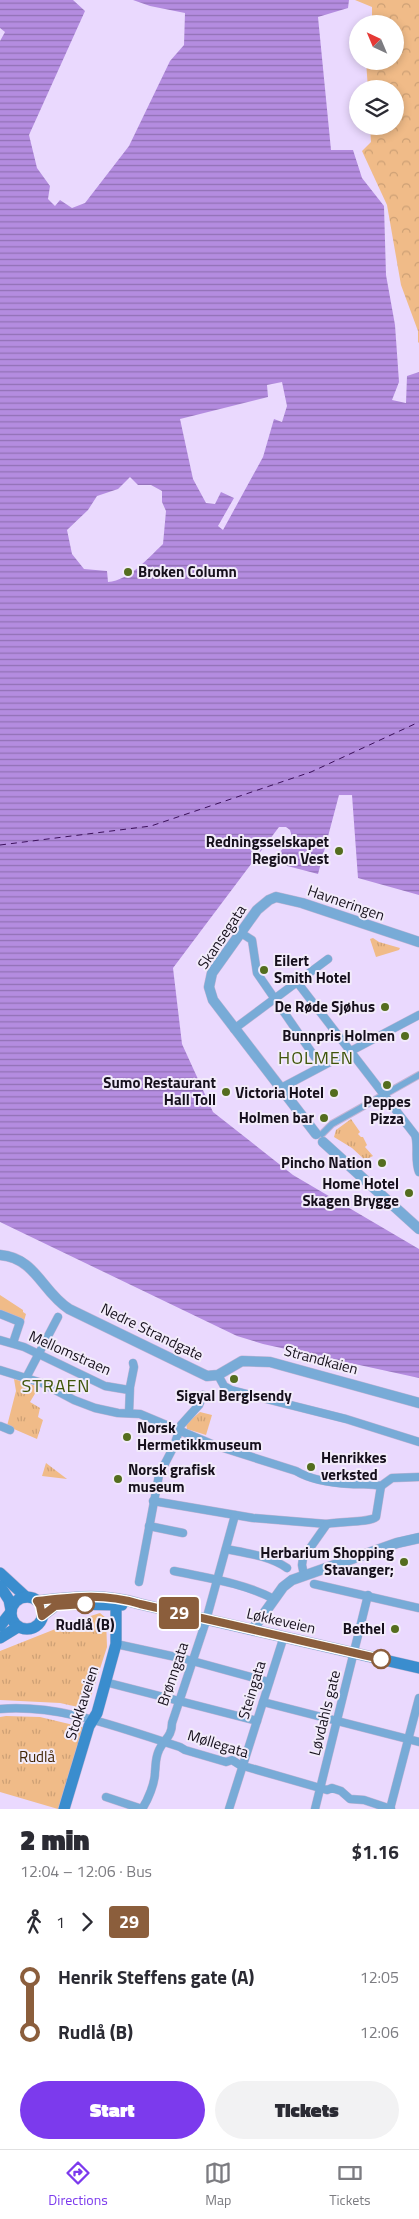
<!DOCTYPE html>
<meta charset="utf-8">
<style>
:root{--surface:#fff;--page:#f2f2f3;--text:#2b2b33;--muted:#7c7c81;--line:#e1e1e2;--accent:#7c3aed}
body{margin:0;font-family:"Titillium Web",sans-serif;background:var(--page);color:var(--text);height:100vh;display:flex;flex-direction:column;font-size:19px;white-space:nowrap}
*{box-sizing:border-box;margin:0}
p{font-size:16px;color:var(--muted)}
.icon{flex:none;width:28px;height:28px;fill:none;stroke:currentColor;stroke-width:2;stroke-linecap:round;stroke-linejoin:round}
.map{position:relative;height:1809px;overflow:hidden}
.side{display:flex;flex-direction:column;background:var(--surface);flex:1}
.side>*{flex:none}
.badge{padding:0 10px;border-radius:4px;font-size:18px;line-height:32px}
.needle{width:32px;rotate:316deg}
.fabs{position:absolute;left:349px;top:15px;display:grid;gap:10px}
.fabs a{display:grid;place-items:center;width:55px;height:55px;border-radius:50%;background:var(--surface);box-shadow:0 2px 8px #0003;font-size:25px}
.map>.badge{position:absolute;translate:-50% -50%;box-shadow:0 0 0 2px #fff}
.legs{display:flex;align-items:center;gap:8px;height:55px;padding:0 20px;font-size:16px}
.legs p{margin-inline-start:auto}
.headline{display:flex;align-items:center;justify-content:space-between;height:85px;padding:0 20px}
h1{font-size:28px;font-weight:800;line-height:38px}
.action{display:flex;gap:10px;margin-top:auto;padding:10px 20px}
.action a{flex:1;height:58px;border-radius:30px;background:var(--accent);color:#fff;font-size:20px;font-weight:800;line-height:58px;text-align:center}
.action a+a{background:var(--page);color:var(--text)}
ul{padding:0 20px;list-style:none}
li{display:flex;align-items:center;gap:18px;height:55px;font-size:19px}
li i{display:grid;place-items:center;width:8px;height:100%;margin:0 6px;background:currentColor}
li i::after{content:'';width:12px;height:12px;margin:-6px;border:4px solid;border-radius:50%;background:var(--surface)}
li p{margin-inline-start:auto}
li:first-child i{background:linear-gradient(#0000 50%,currentColor 0)}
li:last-child i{background:linear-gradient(currentColor 50%,#0000 0)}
.menu{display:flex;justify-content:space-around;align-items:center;height:70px;border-top:1px solid var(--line);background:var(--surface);font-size:14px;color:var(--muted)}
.menu a{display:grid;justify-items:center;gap:2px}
.menu .selected{color:var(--accent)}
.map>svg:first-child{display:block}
</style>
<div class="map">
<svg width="419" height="1809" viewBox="0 0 419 1809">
<defs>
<pattern id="forest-crowns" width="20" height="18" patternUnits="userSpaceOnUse" patternTransform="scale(1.25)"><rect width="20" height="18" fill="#f0bb88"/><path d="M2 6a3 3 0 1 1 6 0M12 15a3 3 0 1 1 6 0" fill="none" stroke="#cda075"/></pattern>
<pattern id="park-tufts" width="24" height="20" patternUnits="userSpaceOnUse" patternTransform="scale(1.25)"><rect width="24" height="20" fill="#f0bb88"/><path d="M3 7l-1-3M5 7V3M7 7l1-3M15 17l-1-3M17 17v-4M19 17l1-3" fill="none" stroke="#cda075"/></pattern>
<pattern id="water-rules" width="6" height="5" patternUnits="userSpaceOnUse" patternTransform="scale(1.25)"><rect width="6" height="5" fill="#b48ce0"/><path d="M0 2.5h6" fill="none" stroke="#9171b5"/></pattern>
</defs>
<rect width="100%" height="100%" fill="#ead9fe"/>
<path fill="#f0bb88" d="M0,1295L23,1310V1312L26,1314L24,1321L0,1312Z"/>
<path fill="url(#forest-crowns)" d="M355,0H419V342L418,343V331L401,285L387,205L362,151L371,142L370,126H395V89H368L366,61H395V24H365L364,21L372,17V7Z"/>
<g fill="url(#park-tufts)">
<path d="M373,938L379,942L400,948L399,950L376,957L370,939Z"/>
<path d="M351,1119L360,1132L358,1134L361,1137H363L367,1145L365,1147L373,1156L365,1160L352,1148L334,1137L336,1130Z"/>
<path d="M14,1379L39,1387L30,1402L40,1408L38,1417L43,1420L37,1439L7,1426L16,1391Z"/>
<path d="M200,1412L212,1415L206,1435L187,1429L186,1424Z"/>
<path d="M46,1463L67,1479L42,1476Z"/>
<path d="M100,1613L106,1618L107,1647L87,1709L60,1703L0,1700V1651L78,1620Z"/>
<path d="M6,1716L40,1717L86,1728L58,1809L0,1792V1717Z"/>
</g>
<path fill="url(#water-rules)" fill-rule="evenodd" d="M0,0H73L85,11L29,135L37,168L50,186L48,199L55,206L60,200L72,208L85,203L129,146L170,61L184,45L185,13L150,6L133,0H349L348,8L318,17L331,150H353L362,178L384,206L386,275L395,325L399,382L392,400L406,403L407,376L419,372V895L358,878L352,795H339L318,874L272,862L292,837L290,830L286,827H279L173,968L182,1044L213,1112L293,1175L419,1249V1378L263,1344L237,1336L0,1222V41L5,32L0,28ZM282,382L287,406L282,422L274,419L263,457L223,530L218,526L234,498L221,492L215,504L206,503L193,479L180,419L268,397L267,385ZM130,477L138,485H151L162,491V502L166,511L163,544C147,559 130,580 108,582L107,571L84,569L72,554L67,530L88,510L97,496L118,489Z"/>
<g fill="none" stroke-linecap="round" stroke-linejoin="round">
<path stroke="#3b105b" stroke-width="1" stroke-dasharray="6 5" stroke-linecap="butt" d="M0,845L151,826L311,772L419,722"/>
<defs>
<path id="pedestrian" d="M322,1134L332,1124L419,1075"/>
<g id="minor">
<path d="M241,933L252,940L257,973L321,1066"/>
<path d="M297,982L415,1135C419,1146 414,1160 419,1172"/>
<path d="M234,1029L328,959"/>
<path d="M281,1088L419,1015"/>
<path d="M0,1314L20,1322L13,1343"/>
<path d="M0,1340L24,1347L105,1386L129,1390"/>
<path d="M0,1370L42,1383L74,1400L95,1408L118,1413L140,1414L214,1445L296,1471C311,1480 331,1483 350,1484C361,1485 370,1483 381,1486"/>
<path d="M218,1375L224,1386L231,1390L346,1419L419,1442"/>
<path d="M26,1378L58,1317"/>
<path d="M129,1413L130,1387L134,1367L133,1363"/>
<path d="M0,1426L10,1430"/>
<path d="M381,1486L392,1478L419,1477"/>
<path d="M153,1501L253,1518L327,1524"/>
<path d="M149,1526L183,1533"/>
<path d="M226,1549C246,1553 270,1556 287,1568"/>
<path d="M174,1571C207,1578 244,1583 274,1599"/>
<path d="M304,1575L302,1565L303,1558L327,1524C340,1521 369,1523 376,1517L381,1486"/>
<path d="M139,1582L159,1475L174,1446L181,1425L199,1405L203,1395"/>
<path d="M314,1584L419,1608"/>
<path d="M116,1644L185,1659L269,1682"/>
<path d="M105,1682L257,1721"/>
<path d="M263,1702L419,1742"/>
<path d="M0,1709C62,1704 122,1729 180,1747L185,1750L226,1762L232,1760L240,1765L327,1790L332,1788L341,1791L350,1799L364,1800L391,1809"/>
<path d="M106,1797L142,1809"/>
<path d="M142,1809C148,1800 155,1783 155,1772C156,1764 155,1759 159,1750C164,1739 172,1737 172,1723L205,1624L235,1515"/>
<path d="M229,1809L284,1636"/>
<path d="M315,1809L368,1595"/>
<path d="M390,1809L419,1698"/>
</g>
<g id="tertiary">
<path d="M316,1134L213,1000L209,987L212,973L257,910L269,900L276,897L302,903L419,942"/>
<path d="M323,1142L419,1229"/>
<path d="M0,1255C36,1258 42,1292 69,1309L207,1376L218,1375L242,1361L270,1362L419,1403"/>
<path d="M253,1629L283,1587L292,1580L397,1543L419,1538"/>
</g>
<g id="secondary">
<path d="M0,1573L26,1597"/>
<path d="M0,1586L9,1600L11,1610"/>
<circle cx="27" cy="1613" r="16"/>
<path d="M37,1601C74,1597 103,1593 140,1604L419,1668"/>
<path d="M42,1616L55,1606L63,1604L122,1605"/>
<path d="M0,1626L11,1612"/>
<path d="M0,1638L18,1627"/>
<path d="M64,1809L89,1726L97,1713L116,1644V1604"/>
</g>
</defs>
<use href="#pedestrian" stroke="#c4b5d5" stroke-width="8"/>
<use href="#minor" stroke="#c4b5d5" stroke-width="9"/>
<use href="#tertiary" stroke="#c4b5d5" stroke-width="11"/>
<use href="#secondary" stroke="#c4b5d5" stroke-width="12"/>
<use href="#pedestrian" stroke="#78abd7" stroke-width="6"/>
<use href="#minor" stroke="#78abd7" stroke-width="8"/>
<use href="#tertiary" stroke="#78abd7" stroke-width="10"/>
<use href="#secondary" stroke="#3a8dce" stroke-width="11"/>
</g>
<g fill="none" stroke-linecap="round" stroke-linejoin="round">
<defs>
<path id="line-1" d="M85,1604L55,1606L42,1616L40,1606L37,1601C74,1597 103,1593 140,1604L381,1659"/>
</defs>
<use href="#line-1" stroke="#fff" stroke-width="11"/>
<use href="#line-1" stroke="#8b5e3c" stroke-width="8"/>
</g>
<g fill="#546d1e" stroke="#f2ebfa" stroke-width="2">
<circle cx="128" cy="572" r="5"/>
<circle cx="339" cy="851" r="5"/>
<circle cx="264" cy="970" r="5"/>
<circle cx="385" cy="1007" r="5"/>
<circle cx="405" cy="1036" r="5"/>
<circle cx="387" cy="1085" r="5"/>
<circle cx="226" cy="1092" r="5"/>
<circle cx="334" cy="1093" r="5"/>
<circle cx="324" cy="1118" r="5"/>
<circle cx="382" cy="1163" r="5"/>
<circle cx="409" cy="1193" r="5"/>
<circle cx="234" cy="1379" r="5"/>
<circle cx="127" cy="1437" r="5"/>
<circle cx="311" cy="1467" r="5"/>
<circle cx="118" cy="1479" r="5"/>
<circle cx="404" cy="1562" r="5"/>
<circle cx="395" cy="1629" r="5"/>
</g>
<g fill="#fff" stroke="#8b5e3c" stroke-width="2.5">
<circle cx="85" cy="1604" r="9"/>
<circle cx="381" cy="1659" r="9"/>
</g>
<g text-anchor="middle" stroke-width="4" stroke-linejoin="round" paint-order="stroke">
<g font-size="15" font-weight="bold" fill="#16101c" stroke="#f2ebfa" text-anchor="end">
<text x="138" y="577" text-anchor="start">Broken Column</text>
<text x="329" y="847">Redningsselskapet<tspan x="329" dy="17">Region Vest</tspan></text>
<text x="274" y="966" text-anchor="start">Eilert<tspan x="274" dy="17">Smith Hotel</tspan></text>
<text x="375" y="1012">De Røde Sjøhus</text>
<text x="395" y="1041">Bunnpris Holmen</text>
<text x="216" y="1088">Sumo Restaurant<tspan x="216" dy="17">Hall Toll</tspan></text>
<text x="324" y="1098">Victoria Hotel</text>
<text x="387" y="1107" text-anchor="middle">Peppes<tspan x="387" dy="17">Pizza</tspan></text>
<text x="314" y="1123">Holmen bar</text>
<text x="372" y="1168">Pincho Nation</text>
<text x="399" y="1189">Home Hotel<tspan x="399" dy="17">Skagen Brygge</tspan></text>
<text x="234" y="1401" text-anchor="middle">Sigyal Berglsendy</text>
<text x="137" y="1433" text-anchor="start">Norsk<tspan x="137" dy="17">Hermetikkmuseum</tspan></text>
<text x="321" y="1463" text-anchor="start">Henrikkes<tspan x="321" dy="17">verksted</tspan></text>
<text x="128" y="1475" text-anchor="start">Norsk grafisk<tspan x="128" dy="17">museum</tspan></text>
<text x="394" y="1558">Herbarium Shopping<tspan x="394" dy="17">Stavanger;</tspan></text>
<text x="385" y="1634">Bethel</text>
</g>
<g font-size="15" fill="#16101c" stroke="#f2ebfa">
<text transform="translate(346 903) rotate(19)" y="5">Havneringen</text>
<text transform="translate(222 937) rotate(-56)" y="5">Skansegata</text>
<text transform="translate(152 1332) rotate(26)" y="5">Nedre Strandgate</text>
<text transform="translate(70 1353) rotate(24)" y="5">Mellomstraen</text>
<text transform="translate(321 1360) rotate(15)" y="5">Strandkaien</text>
<text transform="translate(281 1621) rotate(13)" y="5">Løkkeveien</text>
<text transform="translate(173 1674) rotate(-71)" y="5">Brønngata</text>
<text transform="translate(252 1690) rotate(-73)" y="5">Steingata</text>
<text transform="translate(82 1703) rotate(-72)" y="5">Stokkaveien</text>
<text transform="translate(325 1713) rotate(-76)" y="5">Løvdahls gate</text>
<text transform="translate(218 1744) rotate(17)" y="5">Møllegata</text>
</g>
<g font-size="15" font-weight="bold" fill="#16101c" stroke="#f2ebfa">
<text x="85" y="1630">Rudlå (B)</text>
</g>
<g font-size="15" fill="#422503" stroke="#f2ebfa">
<text x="37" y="1762">Rudlå</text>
</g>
<g font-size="18" letter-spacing="1" fill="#40560a" stroke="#f2ebfa">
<text x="316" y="1064">HOLMEN</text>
<text x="56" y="1392">STRAEN</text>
</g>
</g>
</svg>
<div class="fabs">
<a><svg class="needle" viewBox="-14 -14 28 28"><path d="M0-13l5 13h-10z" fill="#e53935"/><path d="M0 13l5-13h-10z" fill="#7c7c81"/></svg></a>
<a><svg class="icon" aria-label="layers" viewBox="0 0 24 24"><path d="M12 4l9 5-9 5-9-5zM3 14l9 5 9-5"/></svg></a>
</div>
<b class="badge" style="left:179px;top:1613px;background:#8b5e3c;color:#fff">29</b>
</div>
<section class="side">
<div class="headline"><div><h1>2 min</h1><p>12:04 – 12:06 · Bus</p></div><b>$1.16</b></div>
<div class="legs"><svg class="icon" aria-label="walk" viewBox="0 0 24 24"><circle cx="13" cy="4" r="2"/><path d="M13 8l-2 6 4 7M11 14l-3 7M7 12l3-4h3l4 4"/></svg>1<svg class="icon" aria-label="forward" viewBox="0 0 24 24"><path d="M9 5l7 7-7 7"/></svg><b class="badge" style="background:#8b5e3c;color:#fff">29</b></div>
<ul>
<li><i style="color:#8b5e3c"></i><b>Henrik Steffens gate (A)</b><p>12:05</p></li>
<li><i style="color:#8b5e3c"></i><b>Rudlå (B)</b><p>12:06</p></li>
</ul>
<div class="action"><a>Start</a><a>Tickets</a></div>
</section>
<nav class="menu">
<a class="selected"><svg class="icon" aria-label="directions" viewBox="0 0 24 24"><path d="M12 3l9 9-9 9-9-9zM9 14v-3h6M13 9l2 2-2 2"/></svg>Directions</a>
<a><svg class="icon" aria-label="map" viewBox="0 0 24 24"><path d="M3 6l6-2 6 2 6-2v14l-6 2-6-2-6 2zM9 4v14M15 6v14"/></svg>Map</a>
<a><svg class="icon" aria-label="tickets" viewBox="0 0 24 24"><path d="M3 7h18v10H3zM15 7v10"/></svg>Tickets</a>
</nav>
